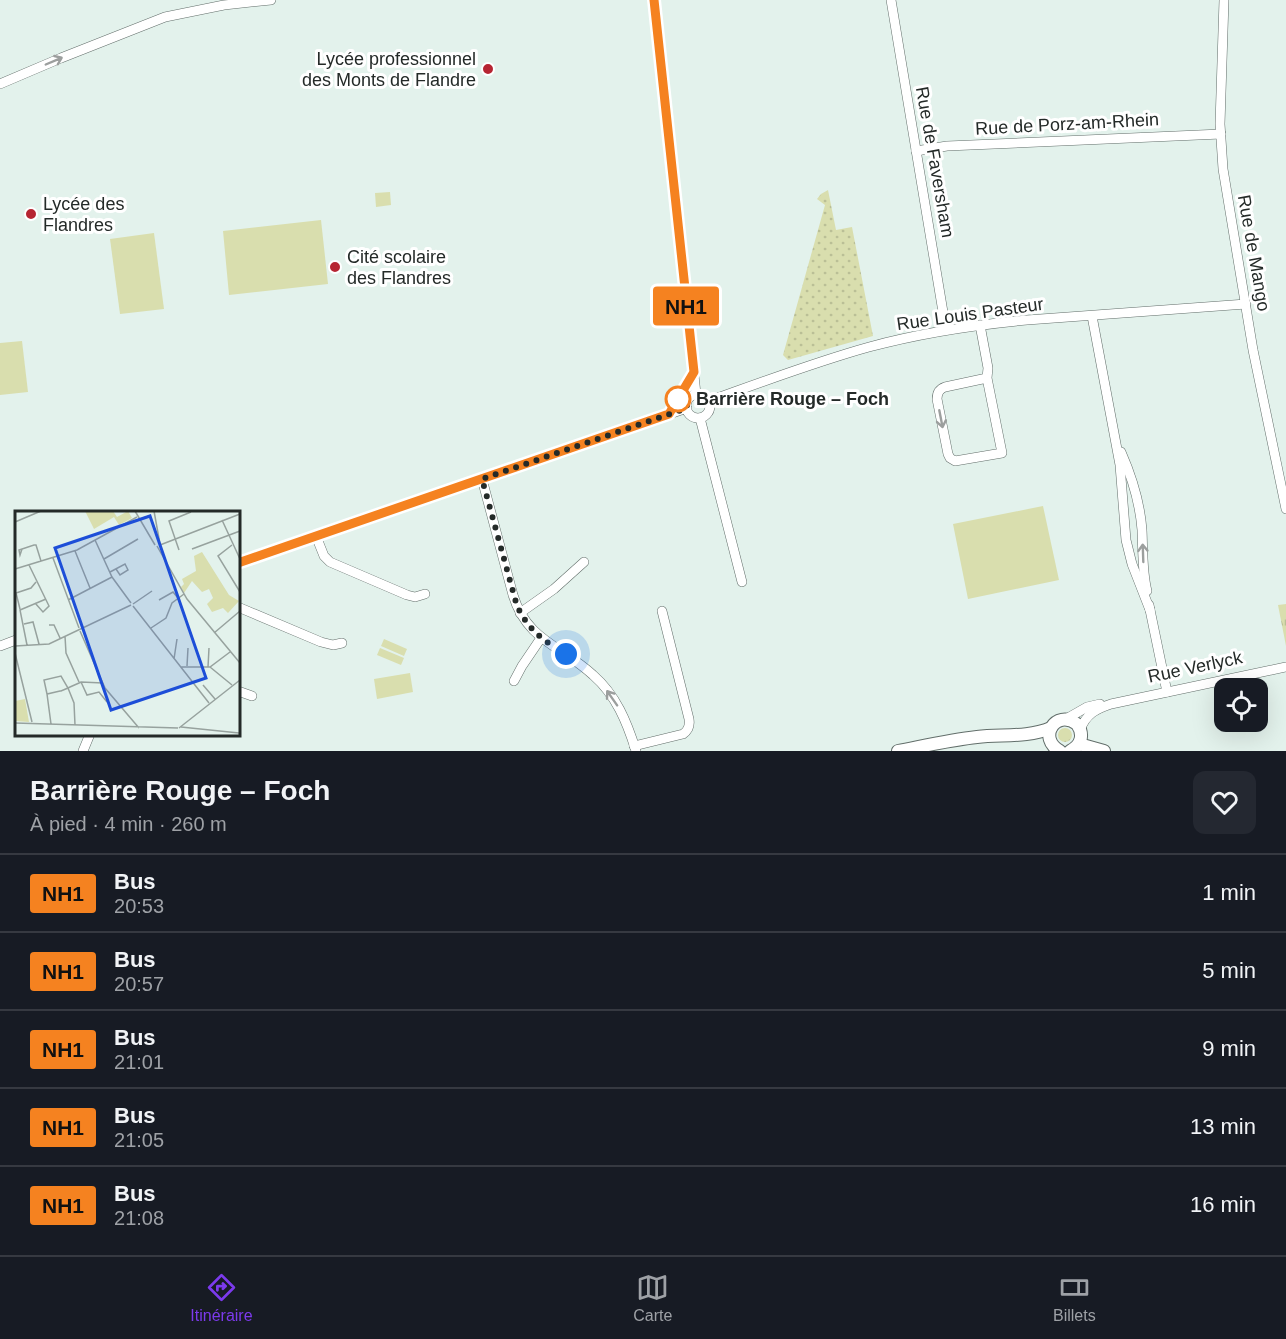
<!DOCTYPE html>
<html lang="fr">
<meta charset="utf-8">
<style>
:root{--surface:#171b24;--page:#242831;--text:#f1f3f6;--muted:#9ea1a6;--line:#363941;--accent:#7c3aed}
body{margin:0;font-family:Helvetica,sans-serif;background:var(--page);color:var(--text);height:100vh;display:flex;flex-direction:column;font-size:22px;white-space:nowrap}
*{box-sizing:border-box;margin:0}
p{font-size:20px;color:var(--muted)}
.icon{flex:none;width:33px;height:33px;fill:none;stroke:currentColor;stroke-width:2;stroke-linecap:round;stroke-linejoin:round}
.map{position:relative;height:751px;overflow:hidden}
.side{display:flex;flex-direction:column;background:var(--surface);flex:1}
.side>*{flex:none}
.badge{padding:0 12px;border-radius:4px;font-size:21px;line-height:39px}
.controls{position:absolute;left:1214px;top:678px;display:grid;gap:12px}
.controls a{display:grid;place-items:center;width:54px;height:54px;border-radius:12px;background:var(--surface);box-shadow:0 6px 24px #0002;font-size:30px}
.you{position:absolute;width:30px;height:30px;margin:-15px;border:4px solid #fff;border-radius:50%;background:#1a73e8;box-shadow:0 0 0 9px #1a73e833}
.map>.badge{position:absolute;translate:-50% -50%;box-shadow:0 0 0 3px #fff}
.round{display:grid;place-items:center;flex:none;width:63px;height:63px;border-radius:12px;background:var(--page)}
.summary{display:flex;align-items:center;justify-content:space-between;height:102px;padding:0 30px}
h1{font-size:28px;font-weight:600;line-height:45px}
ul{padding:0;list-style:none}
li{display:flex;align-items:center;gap:18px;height:78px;padding:0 30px;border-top:2px solid var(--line)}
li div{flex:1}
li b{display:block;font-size:22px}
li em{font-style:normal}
li .badge{min-width:66px;font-weight:700;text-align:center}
.dock{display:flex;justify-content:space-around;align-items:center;height:84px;border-top:2px solid var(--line);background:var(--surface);font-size:16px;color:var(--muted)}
.dock a{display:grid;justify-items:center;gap:3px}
.dock .selected{color:var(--accent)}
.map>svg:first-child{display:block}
</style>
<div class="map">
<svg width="1286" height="751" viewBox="0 0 1286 751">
<defs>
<pattern id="grass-tufts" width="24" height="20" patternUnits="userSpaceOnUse" patternTransform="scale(1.5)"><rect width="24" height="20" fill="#d9deae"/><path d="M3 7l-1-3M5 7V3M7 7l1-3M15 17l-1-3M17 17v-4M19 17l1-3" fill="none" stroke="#babf96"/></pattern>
<pattern id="park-dots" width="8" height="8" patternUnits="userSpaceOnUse" patternTransform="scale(1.5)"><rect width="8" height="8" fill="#d9deae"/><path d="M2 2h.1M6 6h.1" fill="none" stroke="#babf96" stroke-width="1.8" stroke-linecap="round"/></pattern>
</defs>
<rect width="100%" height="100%" fill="#e3f2ec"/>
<g fill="url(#grass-tufts)">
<path d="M1286,604V646L1278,605Z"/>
<circle cx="1065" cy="735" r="7"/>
</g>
<path fill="url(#park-dots)" d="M828,190L836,230L852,227L873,336L788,360L783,355L825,205L817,199L821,194Z"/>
<g fill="#d9deae">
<path d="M390,192L391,205L376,207L375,193Z"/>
<path d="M321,220L328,284L229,295L223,231Z"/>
<path d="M154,233L164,309L120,314L110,239Z"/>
<path d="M22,341L28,392L0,395V343Z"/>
<path d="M1043,506L1059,580L968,599L953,524Z"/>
<path d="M384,639L407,649L404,656L381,646Z"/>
<path d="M380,648L404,658L401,665L377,655Z"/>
<path d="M410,673L413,692L377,699L374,679Z"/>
</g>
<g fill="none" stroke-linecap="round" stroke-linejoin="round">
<defs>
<g id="minor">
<path d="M654,0L696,394"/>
<path d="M891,0L946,330"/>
<path d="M1224,0L1220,124L1223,169L1253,350L1286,509"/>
<path d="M0,84L61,58L165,17L224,5L271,0"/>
<path d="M916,151L947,146L1221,134"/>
<path d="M1092,316L1120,465L1126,540L1132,564L1150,610"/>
<path d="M980,325L988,368L987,378L1002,453L955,461L950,458L948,454L937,399C937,393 939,389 945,387L987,378"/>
<circle cx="698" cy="406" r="12"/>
<path d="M709,401C762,382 815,362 869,347C921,333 974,325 1027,320L1246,304"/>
<path d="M700,418L742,582"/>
<path d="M1121,452C1132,477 1140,503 1142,530C1143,550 1142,571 1147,591"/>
<path d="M482,479L513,595C527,641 562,646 593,675C616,695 627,722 636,751"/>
<path d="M316,536L324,556L330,562L407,595L415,597L425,594"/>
<path d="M238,563L687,408"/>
<path d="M1149,605L1167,692"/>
<path d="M238,607L321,642L333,645L342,643"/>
<path d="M520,613L554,589L584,562"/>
<path d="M0,646L16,640"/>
<path d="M514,681L522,666L541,638"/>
<path d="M238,691L252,696"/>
<path d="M1066,719L1087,707L1100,704"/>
<path d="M1080,730C1086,714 1096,709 1111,704L1286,667"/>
<path d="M634,746L683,734C689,730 690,725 689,719L662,611"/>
<path d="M83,751L90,734"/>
</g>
<g id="tertiary">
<path d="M1079,744L1104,751"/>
<path d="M898,751C924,746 950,740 977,737C1002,734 1026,738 1051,728"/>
<path d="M1060,751C1037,739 1055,708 1077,724C1084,734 1082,745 1070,751"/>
</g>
</defs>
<use href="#minor" stroke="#626e6a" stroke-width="10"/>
<use href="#tertiary" stroke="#626e6a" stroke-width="14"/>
<use href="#minor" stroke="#fff" stroke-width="9"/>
<use href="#tertiary" stroke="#fff" stroke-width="12"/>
</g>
<defs><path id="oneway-shaft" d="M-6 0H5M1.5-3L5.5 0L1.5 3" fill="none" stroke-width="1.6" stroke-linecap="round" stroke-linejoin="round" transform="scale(1.5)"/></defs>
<g stroke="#9c9f9e">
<use href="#oneway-shaft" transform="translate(54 61) rotate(-23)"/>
<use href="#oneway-shaft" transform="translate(941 419) rotate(79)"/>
<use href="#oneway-shaft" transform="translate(1143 553) rotate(-92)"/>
<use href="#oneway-shaft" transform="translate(612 698) rotate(-125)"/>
</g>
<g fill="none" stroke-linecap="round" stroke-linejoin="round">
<defs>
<path id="line" d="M238,563L669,414L694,372L654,0"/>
</defs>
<use href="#line" stroke="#fff" stroke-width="14"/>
<use href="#line" stroke="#f58220" stroke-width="9"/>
<path stroke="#242a28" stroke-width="6" stroke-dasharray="0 10.8" d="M566,654C544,641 529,631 517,606L482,479L687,408V402L678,399"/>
</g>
<g fill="#b62532" stroke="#fff" stroke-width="2">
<circle cx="488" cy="69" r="6"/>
<circle cx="31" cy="214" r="6"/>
<circle cx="335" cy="267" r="6"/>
</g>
<circle fill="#fff" stroke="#f58220" stroke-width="3" cx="678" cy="399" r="12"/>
<g text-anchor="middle" stroke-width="6" stroke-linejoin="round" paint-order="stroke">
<g font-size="18" fill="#242a28" stroke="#fff" text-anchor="start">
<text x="476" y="65" text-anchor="end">Lycée professionnel<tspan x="476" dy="21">des Monts de Flandre</tspan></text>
<text x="43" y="210">Lycée des<tspan x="43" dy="21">Flandres</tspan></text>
<text x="347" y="263">Cité scolaire<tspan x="347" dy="21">des Flandres</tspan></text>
</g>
<g font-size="18" fill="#242a28" stroke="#fff">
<text transform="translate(1067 124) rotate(-3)" y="6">Rue de Porz-am-Rhein</text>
<text transform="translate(935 162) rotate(80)" y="6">Rue de Faversham</text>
<text transform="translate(1254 253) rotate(80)" y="6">Rue de Mango</text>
<text transform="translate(970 314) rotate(-8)" y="6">Rue Louis Pasteur</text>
<text transform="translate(1195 667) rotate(-12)" y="6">Rue Verlyck</text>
</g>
<g font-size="18" font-weight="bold" fill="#242a28" stroke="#fff" text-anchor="start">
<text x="696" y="405">Barrière Rouge – Foch</text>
</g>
</g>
<g transform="translate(15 511)">
<rect width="225" height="225" fill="#e3f2ec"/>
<path d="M70,0H98L102,6L113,0L117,7L104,14L99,6L79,18ZM187,41L214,84L224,90L213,102L208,97L197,101L192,93L198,87L194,78L187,81L177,70L169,82L166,76L169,73L167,68L181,60L179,45ZM10,188L14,211L0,210V190Z" fill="#d9deae"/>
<path fill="none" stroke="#97a29e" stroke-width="1.5" d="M120,0L140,34M139,0L145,33M207,9L225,48M0,11L26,0M80,29L97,66L116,92M145,34L225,3M217,34L203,45L225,81M142,35L172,88L225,152M7,38L5,44L4,39L19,34H21L26,50M177,38L225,20M164,39L154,10L176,1M60,40L75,77M38,47L64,117M89,48L123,28M14,54L34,95L28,101L20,92M0,58L62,39L122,6M95,61L110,53L113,59L105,64L101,58M53,89L97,66M144,89L158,81L163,87M118,93L137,80M118,95L194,192M5,98L1,82L16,77L21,71M9,113L18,111L24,133M34,114H39L45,127M136,117L151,107L157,92L169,83M65,120L90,177L124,217M199,122L225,100M50,125L51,142L64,171M12,134L5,99L31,88M0,135L34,133L116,94M0,142L17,211M159,148L162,128M172,155L173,137M166,156H195L215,141M193,156L194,137M195,156L217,174M66,171L72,184L84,181L92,191M188,174L200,188M32,183L36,213M0,212L163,217M60,214L59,192L53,177L46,165L29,169L32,183L45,180H46L53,177L55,176L64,172L66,171L88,172M166,216L224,222M164,217L225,169"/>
<path fill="#1d4ed8" fill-opacity="0.15" stroke="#1d4ed8" stroke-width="3" d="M135,5L191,167L96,199L40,37Z"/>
<rect width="225" height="225" fill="none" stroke="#242a28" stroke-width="3"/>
</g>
</svg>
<div class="controls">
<a><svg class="icon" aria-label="locate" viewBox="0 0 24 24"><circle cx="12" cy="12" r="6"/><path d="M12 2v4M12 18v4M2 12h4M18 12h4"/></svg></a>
</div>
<div class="you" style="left:566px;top:654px"></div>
<b class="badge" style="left:686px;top:306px;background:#f58220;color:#111">NH1</b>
</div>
<section class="side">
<div class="summary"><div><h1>Barrière Rouge – Foch</h1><p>À pied · 4 min · 260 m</p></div><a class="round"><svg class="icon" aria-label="heart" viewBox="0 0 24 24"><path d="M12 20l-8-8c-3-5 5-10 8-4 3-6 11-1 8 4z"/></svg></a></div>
<ul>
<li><span class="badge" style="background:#f58220;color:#111">NH1</span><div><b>Bus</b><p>20:53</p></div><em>1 min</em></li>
<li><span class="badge" style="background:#f58220;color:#111">NH1</span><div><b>Bus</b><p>20:57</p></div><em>5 min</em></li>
<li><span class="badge" style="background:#f58220;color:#111">NH1</span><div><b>Bus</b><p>21:01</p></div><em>9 min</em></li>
<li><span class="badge" style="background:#f58220;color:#111">NH1</span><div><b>Bus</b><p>21:05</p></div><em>13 min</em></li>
<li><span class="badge" style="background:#f58220;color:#111">NH1</span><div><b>Bus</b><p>21:08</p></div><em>16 min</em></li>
</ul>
</section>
<nav class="dock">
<a class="selected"><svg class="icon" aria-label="directions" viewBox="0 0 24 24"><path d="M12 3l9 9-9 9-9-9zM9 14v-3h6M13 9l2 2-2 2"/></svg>Itinéraire</a>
<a><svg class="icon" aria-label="map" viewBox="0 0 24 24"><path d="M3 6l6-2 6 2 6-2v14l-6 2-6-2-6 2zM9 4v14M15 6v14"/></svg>Carte</a>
<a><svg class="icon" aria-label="tickets" viewBox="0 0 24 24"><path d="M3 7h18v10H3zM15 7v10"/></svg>Billets</a>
</nav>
